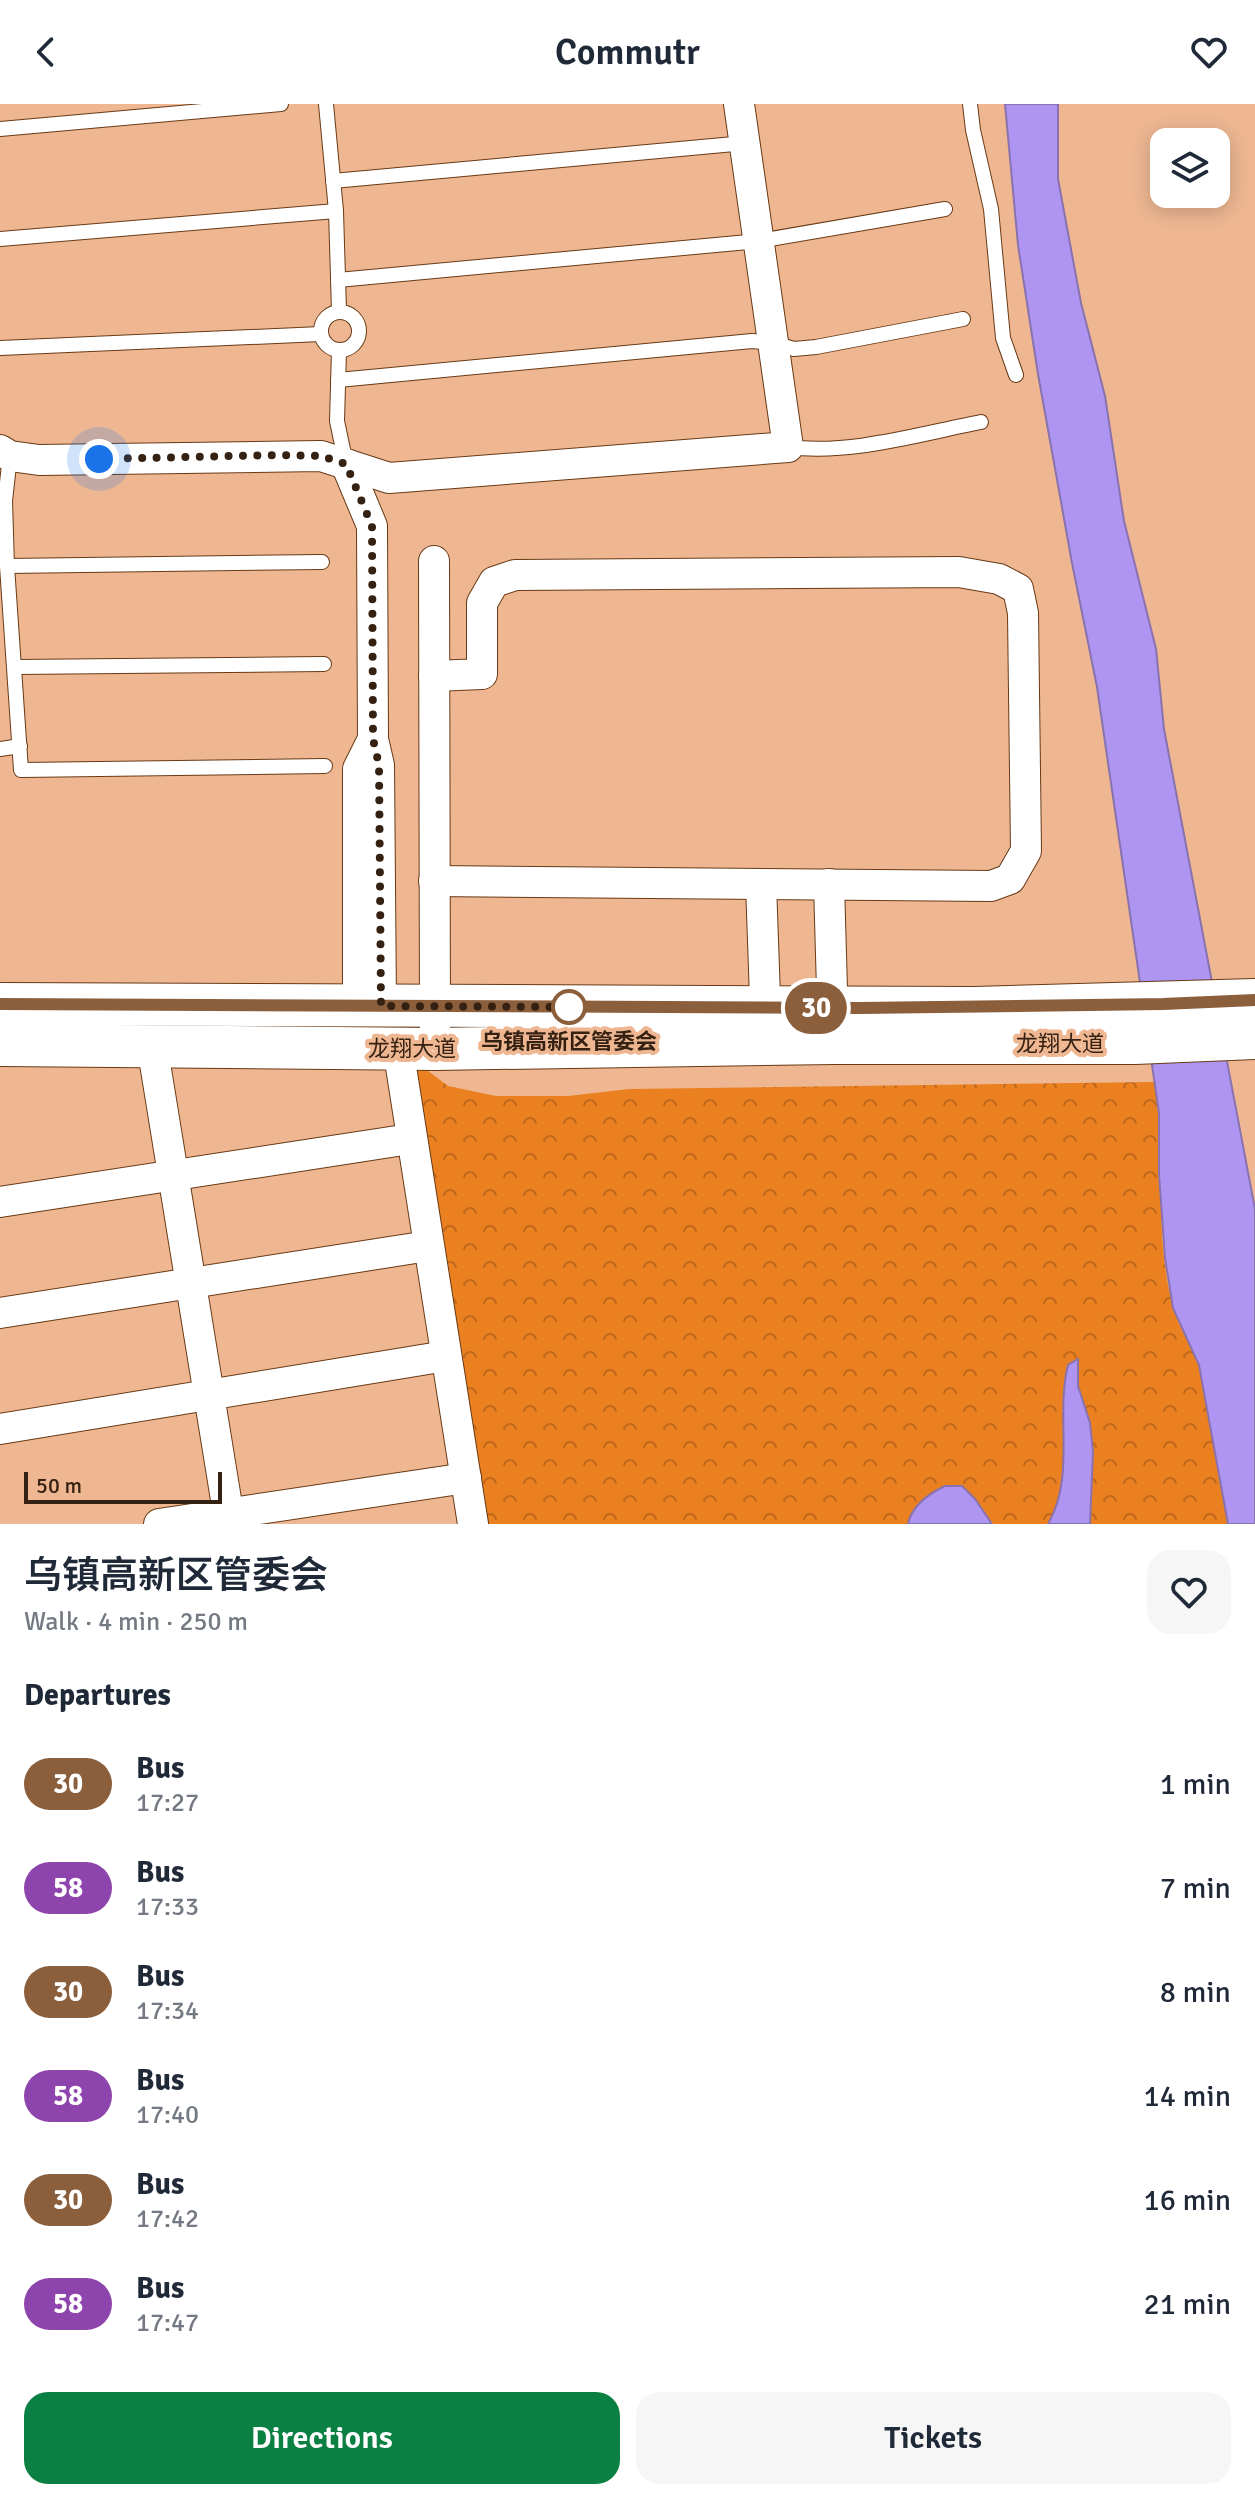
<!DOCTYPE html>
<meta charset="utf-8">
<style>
:root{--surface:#fff;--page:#f6f6f7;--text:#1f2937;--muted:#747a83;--accent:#0b8043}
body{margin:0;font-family:Signika,"Noto Sans SC",sans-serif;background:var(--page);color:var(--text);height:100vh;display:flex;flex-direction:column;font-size:30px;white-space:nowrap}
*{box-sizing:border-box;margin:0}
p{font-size:26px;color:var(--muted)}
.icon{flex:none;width:44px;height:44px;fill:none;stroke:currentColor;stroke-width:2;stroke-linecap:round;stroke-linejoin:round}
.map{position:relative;height:1420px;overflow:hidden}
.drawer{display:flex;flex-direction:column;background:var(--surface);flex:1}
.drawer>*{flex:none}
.badge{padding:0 16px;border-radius:26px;font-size:28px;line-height:52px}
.buttons{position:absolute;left:1150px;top:24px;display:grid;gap:16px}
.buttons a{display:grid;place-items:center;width:80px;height:80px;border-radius:16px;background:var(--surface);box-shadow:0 4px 20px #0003;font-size:40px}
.scale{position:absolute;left:24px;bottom:20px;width:198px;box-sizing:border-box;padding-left:8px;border:4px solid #352112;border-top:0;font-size:22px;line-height:28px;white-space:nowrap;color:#352112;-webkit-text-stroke:6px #eeb792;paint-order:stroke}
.you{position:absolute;width:40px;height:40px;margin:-20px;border:6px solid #fff;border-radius:50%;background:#1a73e8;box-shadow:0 0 0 12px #1a73e833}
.map>.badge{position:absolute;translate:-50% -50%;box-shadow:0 0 0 4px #fff}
h2{padding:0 24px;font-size:30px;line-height:72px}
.round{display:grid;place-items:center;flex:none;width:84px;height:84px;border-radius:24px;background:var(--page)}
.head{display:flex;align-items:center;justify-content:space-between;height:136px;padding:0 24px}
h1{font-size:38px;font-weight:600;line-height:60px}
.action{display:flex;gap:16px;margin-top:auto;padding:16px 24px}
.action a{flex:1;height:92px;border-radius:24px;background:var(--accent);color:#fff;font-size:32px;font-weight:600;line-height:92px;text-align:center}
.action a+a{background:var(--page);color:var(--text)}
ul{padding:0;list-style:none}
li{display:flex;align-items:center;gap:24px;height:104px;padding:0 24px}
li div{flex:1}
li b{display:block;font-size:30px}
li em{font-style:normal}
li .badge{min-width:88px;font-weight:700;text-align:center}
header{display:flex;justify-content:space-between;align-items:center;height:104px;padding:0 24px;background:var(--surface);font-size:36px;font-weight:600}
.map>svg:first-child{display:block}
</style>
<header><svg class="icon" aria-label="back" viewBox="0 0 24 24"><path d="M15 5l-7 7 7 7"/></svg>Commutr<svg class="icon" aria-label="heart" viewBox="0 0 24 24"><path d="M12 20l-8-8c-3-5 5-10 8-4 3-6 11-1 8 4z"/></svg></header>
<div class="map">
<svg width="1255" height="1420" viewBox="0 0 1255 1420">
<defs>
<pattern id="park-crowns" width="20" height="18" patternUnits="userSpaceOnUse" patternTransform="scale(2)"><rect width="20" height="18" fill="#eb8020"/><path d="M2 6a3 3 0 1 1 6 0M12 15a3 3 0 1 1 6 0" fill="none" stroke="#bf681b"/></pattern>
</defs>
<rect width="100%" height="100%" fill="#eeb792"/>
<path fill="url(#park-crowns)" d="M398,944L448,982L496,992H568L629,985L1154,978C1167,1052 1153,1129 1173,1203C1178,1224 1194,1243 1199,1264C1213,1315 1220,1368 1228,1420H473Z"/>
<g fill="#ae95f1" stroke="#8a72ae" stroke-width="2">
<path d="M1005,0H1058V75L1081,199L1105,292L1124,417L1156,545L1164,625L1255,1105V1420H1228L1199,1261L1173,1204L1165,1154L1159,1070V1009L1097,583L1072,459L1038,270L1018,141Z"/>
<path d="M1078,1255V1282L1090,1319L1093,1348L1090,1420H1048C1076,1372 1055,1312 1068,1261Z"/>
<path d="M945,1382H962L975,1395L992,1420H908C912,1401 928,1390 945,1382Z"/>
</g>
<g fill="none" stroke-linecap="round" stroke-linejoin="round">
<defs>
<g id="service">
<path d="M326,0L336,107L339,207"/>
<path d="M970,0L973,26L991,105L1003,234L1016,271"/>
<path d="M0,25L281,0"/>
<path d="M333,77L745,39"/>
<path d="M0,135L336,107"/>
<path d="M338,176L759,137L945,105"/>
<circle cx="340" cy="227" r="19"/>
<path d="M0,244L321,230"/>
<path d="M339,246L337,317L346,360"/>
<path d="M338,276L752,237L773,239L794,245L816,243L963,215"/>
<path d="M788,343C851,351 919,330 981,318"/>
<path d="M10,352L5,397L7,462L21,666L325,662"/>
<path d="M7,462L322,458"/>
<path d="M15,563L324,560"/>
<path d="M0,645L20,642"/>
</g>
<g id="minor">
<path d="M0,346L10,352L39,356L321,352L389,374L788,343L739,0"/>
<path d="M346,360L372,422L373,635L379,661L381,902"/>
<path d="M434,457L435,923"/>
<path d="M434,572L482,570V499L494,478L515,471L959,468L999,475L1018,485L1023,509L1026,747L1010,775L991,782L434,777"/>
<path d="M761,780L766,922"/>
<path d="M829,780L833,921"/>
<path d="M358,902V665L373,635"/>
<path d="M152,941L230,1420"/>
<path d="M398,944L473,1420"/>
<path d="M0,1098L410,1035"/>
<path d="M0,1209L428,1142"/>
<path d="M0,1325L446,1252"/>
<path d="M159,1420L466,1374"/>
</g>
<g id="secondary">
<path d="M0,900L974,904L1255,896"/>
<path d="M0,941L435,945L834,939H1135L1255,934"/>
</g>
</defs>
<use href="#service" stroke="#683a16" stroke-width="16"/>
<use href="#minor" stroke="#683a16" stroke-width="32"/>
<use href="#secondary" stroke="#683a16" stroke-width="44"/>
<use href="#service" stroke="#fff" stroke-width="14"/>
<use href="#minor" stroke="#fff" stroke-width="30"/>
<use href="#secondary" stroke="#fff" stroke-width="42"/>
</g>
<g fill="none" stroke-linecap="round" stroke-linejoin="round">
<defs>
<path id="line" d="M0,900L860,904L1163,900L1255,896"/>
</defs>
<use href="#line" stroke="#fff" stroke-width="18"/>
<use href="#line" stroke="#8b5e3c" stroke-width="12"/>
<path stroke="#352112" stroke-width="8" stroke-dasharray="0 14.4" d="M99,355L279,351L321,352L346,360L372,422L373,635L379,661L381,902L569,903"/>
</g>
<circle fill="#fff" stroke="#8b5e3c" stroke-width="4" cx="569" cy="903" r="16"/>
<g text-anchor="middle" stroke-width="8" stroke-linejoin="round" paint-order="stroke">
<g font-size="22" font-weight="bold" fill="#352112" stroke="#eeb792">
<text x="569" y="945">乌镇高新区管委会</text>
</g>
<g font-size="22" fill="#352112" stroke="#eeb792">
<text x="1060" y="947">龙翔大道</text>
<text x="412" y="952">龙翔大道</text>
</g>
</g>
</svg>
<div class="buttons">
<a><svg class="icon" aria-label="layers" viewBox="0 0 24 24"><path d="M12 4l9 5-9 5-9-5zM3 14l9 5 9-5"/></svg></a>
</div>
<div class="scale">50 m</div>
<div class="you" style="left:99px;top:355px"></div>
<b class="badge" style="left:816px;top:904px;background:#8b5e3c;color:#fff">30</b>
</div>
<section class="drawer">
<div class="head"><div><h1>乌镇高新区管委会</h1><p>Walk · 4 min · 250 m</p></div><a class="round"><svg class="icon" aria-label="heart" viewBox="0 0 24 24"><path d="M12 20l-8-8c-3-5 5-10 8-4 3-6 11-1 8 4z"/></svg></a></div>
<h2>Departures</h2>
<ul>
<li><span class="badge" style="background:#8b5e3c;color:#fff">30</span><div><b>Bus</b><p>17:27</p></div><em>1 min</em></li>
<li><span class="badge" style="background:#8e44ad;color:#fff">58</span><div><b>Bus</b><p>17:33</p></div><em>7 min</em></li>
<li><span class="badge" style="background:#8b5e3c;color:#fff">30</span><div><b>Bus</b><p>17:34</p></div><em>8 min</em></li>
<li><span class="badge" style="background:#8e44ad;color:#fff">58</span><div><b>Bus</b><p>17:40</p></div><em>14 min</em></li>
<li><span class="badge" style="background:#8b5e3c;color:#fff">30</span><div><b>Bus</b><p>17:42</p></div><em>16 min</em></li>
<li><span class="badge" style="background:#8e44ad;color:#fff">58</span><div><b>Bus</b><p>17:47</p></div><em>21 min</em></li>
</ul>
<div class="action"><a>Directions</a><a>Tickets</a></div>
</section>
